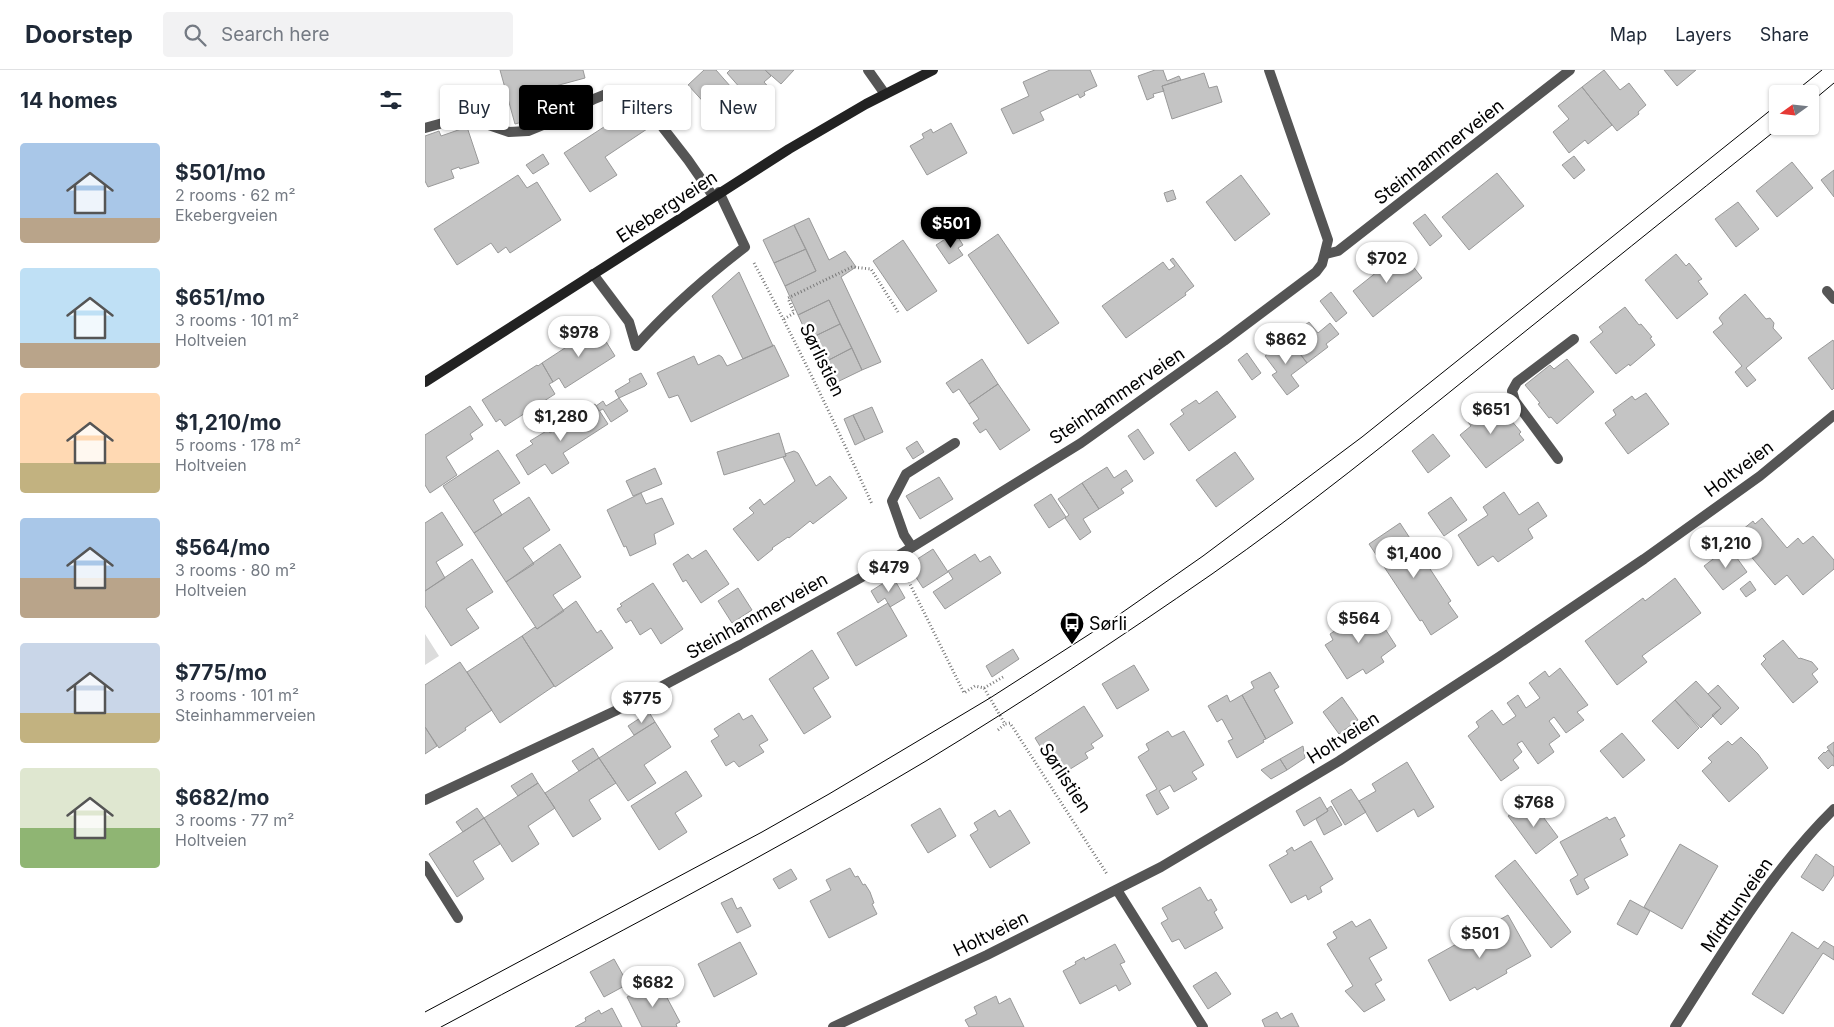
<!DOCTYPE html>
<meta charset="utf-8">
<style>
:root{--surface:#fff;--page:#f2f2f3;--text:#1f2937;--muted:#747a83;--line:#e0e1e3;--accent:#000}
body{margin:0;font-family:Inter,sans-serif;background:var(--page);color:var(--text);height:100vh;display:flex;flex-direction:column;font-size:19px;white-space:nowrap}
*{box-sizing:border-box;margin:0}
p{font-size:16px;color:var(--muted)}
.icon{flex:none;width:28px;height:28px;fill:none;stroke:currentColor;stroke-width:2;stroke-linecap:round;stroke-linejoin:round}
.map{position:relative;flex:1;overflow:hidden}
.drawer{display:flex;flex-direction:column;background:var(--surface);width:425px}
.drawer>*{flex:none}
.banner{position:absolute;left:15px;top:15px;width:475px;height:45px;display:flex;gap:10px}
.needle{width:32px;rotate:255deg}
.buttons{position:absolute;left:1344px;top:15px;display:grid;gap:10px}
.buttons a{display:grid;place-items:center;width:50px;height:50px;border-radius:5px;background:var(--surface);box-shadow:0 1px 4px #0004;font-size:25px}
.price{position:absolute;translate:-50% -42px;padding:0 11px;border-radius:18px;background:#fff;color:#222;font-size:16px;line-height:32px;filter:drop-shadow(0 1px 2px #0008)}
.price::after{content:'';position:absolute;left:50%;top:30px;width:15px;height:11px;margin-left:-8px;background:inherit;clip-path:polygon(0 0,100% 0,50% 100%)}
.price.active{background:var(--accent);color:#fff}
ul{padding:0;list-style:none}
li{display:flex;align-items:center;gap:15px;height:125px;padding:0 20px}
li span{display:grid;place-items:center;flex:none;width:140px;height:100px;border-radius:5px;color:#555}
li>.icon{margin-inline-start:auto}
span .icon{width:60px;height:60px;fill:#fffc;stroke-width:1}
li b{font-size:21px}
h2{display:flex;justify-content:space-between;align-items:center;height:60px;padding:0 20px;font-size:21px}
.pill{padding:0 18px;border-radius:5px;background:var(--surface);box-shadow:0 1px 4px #0004;font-size:18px;line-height:45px}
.pill.active{background:var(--accent);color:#fff}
header{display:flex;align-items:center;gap:30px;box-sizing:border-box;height:70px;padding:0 25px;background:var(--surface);border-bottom:1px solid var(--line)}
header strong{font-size:24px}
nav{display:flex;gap:28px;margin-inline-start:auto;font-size:18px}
.search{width:350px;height:45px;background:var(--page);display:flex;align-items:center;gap:12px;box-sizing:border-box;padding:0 18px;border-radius:5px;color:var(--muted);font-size:19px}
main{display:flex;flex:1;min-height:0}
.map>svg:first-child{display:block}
</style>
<header>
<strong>Doorstep</strong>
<div class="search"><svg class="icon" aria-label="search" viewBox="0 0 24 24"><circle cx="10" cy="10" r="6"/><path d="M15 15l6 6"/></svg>Search here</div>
<nav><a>Map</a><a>Layers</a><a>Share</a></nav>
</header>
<main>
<section class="drawer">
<h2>14 homes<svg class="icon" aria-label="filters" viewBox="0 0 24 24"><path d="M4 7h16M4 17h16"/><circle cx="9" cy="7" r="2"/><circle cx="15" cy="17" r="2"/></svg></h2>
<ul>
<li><span style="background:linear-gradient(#a9c7e8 75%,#b9a48a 0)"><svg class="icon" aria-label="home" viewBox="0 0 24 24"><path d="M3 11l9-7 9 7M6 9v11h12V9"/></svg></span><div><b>$501/mo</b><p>2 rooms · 62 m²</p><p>Ekebergveien</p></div></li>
<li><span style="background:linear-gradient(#bfe0f5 75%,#b9a48a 0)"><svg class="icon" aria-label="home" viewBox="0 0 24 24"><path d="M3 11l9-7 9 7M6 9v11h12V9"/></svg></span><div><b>$651/mo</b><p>3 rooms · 101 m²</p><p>Holtveien</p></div></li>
<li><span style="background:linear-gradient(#ffd9b3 70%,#c2b280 0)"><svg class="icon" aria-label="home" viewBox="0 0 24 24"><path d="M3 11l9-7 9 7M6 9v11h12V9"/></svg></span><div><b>$1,210/mo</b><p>5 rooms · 178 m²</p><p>Holtveien</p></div></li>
<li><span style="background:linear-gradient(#a9c7e8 60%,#b9a48a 0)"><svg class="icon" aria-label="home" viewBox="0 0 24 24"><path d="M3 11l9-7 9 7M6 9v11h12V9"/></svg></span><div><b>$564/mo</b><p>3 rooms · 80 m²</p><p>Holtveien</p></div></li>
<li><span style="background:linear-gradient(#c9d6e8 70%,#c2b280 0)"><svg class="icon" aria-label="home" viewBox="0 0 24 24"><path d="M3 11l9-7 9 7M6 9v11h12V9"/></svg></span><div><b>$775/mo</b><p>3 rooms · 101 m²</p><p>Steinhammerveien</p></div></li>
<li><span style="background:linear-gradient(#dfe7d0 60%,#8fb573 0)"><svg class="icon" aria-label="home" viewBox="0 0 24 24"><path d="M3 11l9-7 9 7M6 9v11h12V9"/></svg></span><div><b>$682/mo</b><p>3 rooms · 77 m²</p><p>Holtveien</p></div></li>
</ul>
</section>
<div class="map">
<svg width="1409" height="957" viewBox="0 0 1409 957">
<rect width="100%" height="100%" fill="#fff"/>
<path fill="#dcdcdc" d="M0 564 14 586 0 595Z"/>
<path fill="#c4c4c4" stroke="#999" d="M75 0H158L160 8 112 21 119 46 90 54Z
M279 0H291L306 17 284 38 263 15Z
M305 0H340L346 6 339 12 348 22 331 36 302 3Z
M340 0H369L356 14Z
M625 0H665L672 16 659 22 660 25 655 28 653 24 615 42 619 50 588 64 576 39 604 26 598 12Z
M730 0H738L742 11 754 6 756 10 737 16 739 21 728 24 729 27 722 30 713 6Z
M1179 0 1195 20 1204 13 1221 35 1213 42 1214 44 1192 61 1157 17Z
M1239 0H1271L1252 16Z
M779 3 784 18 792 16 797 32 747 49 737 16Z
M1157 17 1187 55 1163 74 1160 70 1144 83 1128 62 1144 49 1133 36Z
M208 38 222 59 180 87 192 105 165 122 139 83Z
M526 53 542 83 502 105 485 76 499 68 497 64 506 59 508 63Z
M42 57 54 93 35 99 34 97 26 100 29 108 3 117 0 111V66L14 61 16 66Z
M118 84 124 94 108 104 101 95Z
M1149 86 1160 100 1149 109 1137 95Z
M1367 92 1388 118 1352 147 1331 121Z
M1409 100V127L1396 110Z
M1072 103 1099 136 1044 180 1017 147Z
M93 105 102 118 112 112 136 150 85 183 81 177 73 183 66 173 32 195 9 159Z
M816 105 845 144 810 171 781 132Z
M748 120 751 129 742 132 739 123Z
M1313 132 1334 159 1311 177 1290 149Z
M1000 144 1017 166 1005 176 988 153Z
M384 148 404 190 420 181 431 197 416 207 456 292 437 300 404 230 373 245 360 216 391 201 369 155Z
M369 155 381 179 349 193 338 170Z
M531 164 538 175 533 178 538 185 524 194 511 175 525 166 526 168Z
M573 164 634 253 603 274 543 185Z
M478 170 512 221 482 241 448 191Z
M381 179 391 201 360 216 349 193Z
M977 182 997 208 948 247 928 221Z
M1251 184 1261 196 1264 193 1277 209 1273 211 1283 224 1252 249 1220 210Z
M748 188 769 216 760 223 761 225 701 268 677 236 738 192 744 200 750 196 745 190Z
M314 202 348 276 318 289 287 226Z
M906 222 922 243 911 252 895 231Z
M1320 224 1341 249 1345 248 1349 253 1348 258 1357 268 1321 298 1331 310 1322 317 1310 302 1317 296 1288 262 1298 254 1294 248 1297 244Z
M404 230 415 254 384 269 373 245Z
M1200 237 1214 255 1216 254 1227 267 1225 268 1230 275 1205 296 1204 294 1191 304 1165 272 1178 262 1174 257Z
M884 252 893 263 905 253 914 264 901 274 903 277 882 293 863 268Z
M415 254 427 278 396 294 384 269Z
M172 257 190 286 140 318 134 308 128 312 117 293Z
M863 268 882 293 866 305 874 316 862 325 847 305 852 302 840 286Z
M1408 270 1409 272V318L1407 320 1383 288Z
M349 275 364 306 266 352 253 325 244 328 232 303 269 286 273 295 294 285 297 287 302 296Z
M427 278 437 300 406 315 396 294Z
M822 283 836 303 827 310 813 290Z
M557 289 573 314 544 334 534 319 528 323 521 313Z
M1142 289 1169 322 1132 354 1126 347 1124 348 1113 334 1115 333 1100 315 1125 295 1129 299Z
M117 293 128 312 124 314 130 324 80 356 75 349 71 352 57 330 112 295 113 296Z
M216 303 222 314 220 316 194 328 190 321 205 312 204 309Z
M573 314 605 360 575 380 561 359 555 363 548 353 554 349 544 334Z
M792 321 811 347 764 381 745 354 759 344 756 340 771 330 774 334Z
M1221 323 1244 354 1203 384 1180 353 1191 345 1188 340 1207 326 1210 330Z
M194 328 203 341 186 352 178 339 174 341 171 336 178 331 181 336Z
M1068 332 1083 350 1085 349 1096 362 1094 364 1099 370 1061 398 1035 365 1046 356 1043 352Z
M170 334 183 354 138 383 144 393 127 404 120 394 103 405 91 385 108 374 105 371 123 360 125 363Z
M45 336 58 355 45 364 48 369 21 387 32 405 5 423 0 415V365Z
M447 337 458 362 440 370 428 345Z
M428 345 440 370 430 375 419 349Z
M713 359 729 383 719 390 703 366Z
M354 363 361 386 299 405 292 382Z
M1008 364 1025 386 1003 403 987 381Z
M492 371 499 382 488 389 481 378Z
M73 380 95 413 68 430 77 445 49 463 18 416Z
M369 381 373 383 391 416 405 406 422 428 388 454 385 451 364 468 363 467 347 478 348 479 333 491 308 459 329 443 324 438 335 429 339 435 370 411 358 387 361 386 360 384Z
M810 382 829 409 791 437 771 410Z
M682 397 689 408 701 400 708 411 696 419 699 423 674 439 657 413Z
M230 398 237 414 208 426 201 411Z
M514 407 528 429 495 449 481 426Z
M657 413 674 439 658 449 666 462 655 470 640 448 644 445 633 429Z
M1079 422 1094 445 1113 432 1122 446 1103 459 1108 468 1073 492 1068 486 1053 496 1033 465 1063 445 1058 437Z
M216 423 221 434 237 428 249 454 229 464 231 474 205 486 201 476 199 477 182 440Z
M626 424 641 447 624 458 609 435Z
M104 427 125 460 98 478 109 494 81 512 49 463Z
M1026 427 1042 450 1019 466 1003 443Z
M17 442 38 475 11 492 20 508 0 521V453Z
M1337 448 1362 478 1373 468 1378 474 1388 466 1409 490V499L1378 525 1362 505 1350 515 1312 470 1319 463 1317 460 1328 451 1330 454Z
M975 453 1026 531 1023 533 1033 547 1006 565 997 550 995 551 944 474Z
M135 474 156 507 128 525 139 541 112 559 81 512Z
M1304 477 1322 502 1298 520 1279 496Z
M508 479 523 502 498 518 483 495Z
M281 480 304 514 276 533 261 510 258 512 248 494 263 484 267 489Z
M550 484 555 492 565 486 576 503 520 539 508 522 528 509 523 501Z
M47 489 68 522 41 539 54 558 26 576 0 536V521Z
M468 507 480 528 465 537 460 528 453 533 446 521Z
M1250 508 1276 543 1217 586 1222 592 1192 615 1160 571 1218 528 1220 531Z
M1325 511 1331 520 1321 527 1315 519Z
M228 513 258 559 236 574 226 558 215 565 206 550 201 553 192 539 197 536 195 534Z
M313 518 327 540 307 553 293 531Z
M151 531 172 563 176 560 188 578 130 617 97 566 110 557 112 559Z
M463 533 482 566 431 596 412 563Z
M936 542 940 549 950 543 971 576 956 587 959 592 941 604 938 599 922 609 900 575 908 570 905 564 914 558 910 552 920 545 924 550Z
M97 566 129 616 75 653 42 602Z
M1358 570 1374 589 1375 588 1387 592 1393 599 1387 604 1393 612 1368 633 1336 594 1341 589 1338 586Z
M588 579 594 589 567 607 561 596Z
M387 580 404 608 388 618 406 647 379 664 344 609Z
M35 592 67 640 40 658 41 660 14 678 0 657V615Z
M709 595 724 620 692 639 677 614Z
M1135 598 1163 635 1152 642 1159 650 1141 663 1129 647 1124 651 1135 666 1124 674 1129 682 1113 694 1097 671 1092 674 1097 682 1088 690 1094 698 1076 711 1043 666 1054 657 1051 652 1067 640 1078 655 1091 646 1082 633 1093 625 1101 638 1115 628 1104 613 1120 601 1124 607Z
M845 602 854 617 849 620 868 653 841 669 817 625 829 618 826 612Z
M1271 611 1296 638 1276 658 1250 630Z
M1293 615 1314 638 1296 655 1287 645 1296 638 1283 624Z
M802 625 805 632 817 625 841 669 838 670 839 672 812 688 803 671 808 669 797 649 792 652 783 636Z
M917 627 933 650 914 664 898 642Z
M1250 630 1274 658 1253 679 1227 651Z
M659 636 678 666 666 674 669 678 660 683 663 688 642 701 639 696 631 702 610 668Z
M224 642 230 652 209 665 203 656Z
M314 643 318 650 327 645 343 670 334 675 339 682 314 697 309 691 301 696 286 671 294 666 289 659Z
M230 652 246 677 219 695 231 713 203 731 174 688Z
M0 657 12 676 0 684Z
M743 661 747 667 759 661 779 695 767 702 772 709 749 722 745 715 734 721 744 738 732 745 721 725 732 719 713 687 724 680 721 674Z
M1197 663 1220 690 1198 708 1175 681Z
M1316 667 1333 684 1343 698 1304 732 1277 701 1287 692 1283 688 1303 671 1307 675Z
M1409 672V687L1402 677Z
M878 676 880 688 862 700 855 689Z
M168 678 174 688 154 701 147 691Z
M1403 680 1409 687V696L1407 695 1403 699 1393 688 1399 682 1400 683Z
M174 688 191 713 164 730 176 749 148 767 120 723Z
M855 689 862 700 846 709 836 700Z
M982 692 1009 737 993 747 989 739 952 762 934 731 951 721 947 714Z
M261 701 277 726 250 743 262 762 234 780 206 736Z
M107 703 113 713 93 726 86 716Z
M113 713 130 738 103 756 114 774 87 792 59 748Z
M926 719 941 742 920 755 906 731Z
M895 727 903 741 879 756 871 741Z
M906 736 917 755 899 765 891 749 903 741 902 739Z
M1110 736 1133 767 1111 784 1083 746 1096 737 1100 743Z
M52 738 59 748 38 762 31 752Z
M515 738 531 766 503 783 486 755Z
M570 740 574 747 585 740 605 773 565 798 545 765 553 760 549 753Z
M1182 747 1184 750 1190 747 1200 766 1195 769 1203 785 1159 809 1164 818 1152 825 1145 810 1153 805 1135 772Z
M59 748 75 774 48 791 59 809 32 827 4 784Z
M886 771 908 809 895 817 897 822 883 830 881 825 866 833 844 795 863 784 861 781 867 777 869 781Z
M1255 774 1293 796 1257 859 1219 837Z
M1391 784 1409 797V805L1398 821 1376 807Z
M1090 790 1146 862 1126 878 1070 806Z
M425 798 430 807 433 806 438 815 440 814 445 822 449 833 447 834 452 844 404 868 385 831 406 820 401 810Z
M366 799 372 809 354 819 348 809Z
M775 817 783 831 786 829 792 840 789 842 798 858 760 879 754 869 747 872 736 853 743 849 737 838Z
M307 828 312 839 316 837 326 856 312 863 296 833Z
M1205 830 1225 841 1212 865 1192 854Z
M1083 845 1106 886 1081 900 1082 903 1052 920 1050 917 1025 931 1003 890Z
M945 849 962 878 944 888 957 910 950 914 960 930 939 942 920 921 928 916 902 874 912 868 908 862 927 851 931 857Z
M1367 862 1393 879 1399 871 1409 877V890L1398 883 1358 944 1327 924Z
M315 872 332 904 289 927 273 894Z
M690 874 700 892 695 894 706 914 694 921 691 915 655 934 638 901 651 894 650 892 659 887 660 890Z
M189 889 203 914 179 927 165 902Z
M791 902 806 924 783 939 768 916Z
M233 911 255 952 251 954 252 957H217L202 927Z
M571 926 574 934 585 928 599 957H544L540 950 552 944 549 937Z
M187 938 197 957H150L161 951 160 948 174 940 176 944Z
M852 942 856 949 867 943 874 957H840L837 950Z"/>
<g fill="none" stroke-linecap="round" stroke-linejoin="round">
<path stroke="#777" stroke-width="3" stroke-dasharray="1 2.5" stroke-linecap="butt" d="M329 193C371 272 410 353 447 434
M359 249 369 243 363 228 427 197 446 199 473 242
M479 502 539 623 550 616 559 618 580 654 585 653 682 804
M559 618 578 607
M573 660 580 654"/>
<path stroke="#555" stroke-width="10" d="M443 0 460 24
M0 58 36 48 49 50 84 62 103 61 125 52 169 29 184 23 200 22 214 27 263 90 288 126
M901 184 913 181 1145 0
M168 204 204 252 211 276
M1402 221 1409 229
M211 276C244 239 281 207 320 177L294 122
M1133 389 1090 331 1087 321 1092 312 1149 269
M487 477 479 465 467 431 481 404 530 373
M0 796 33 848"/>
<path stroke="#555" stroke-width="10" d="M0 730 190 641 315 575 455 497 656 373 799 271 891 202 897 194 903 170 844 0
M692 820 778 957
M408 957 562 885 736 797 914 691 1074 587 1219 489 1335 406 1409 345
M1250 957C1299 881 1344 803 1409 739"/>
<path stroke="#222" stroke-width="10" d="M0 312 364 79 441 34 508 0"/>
<path stroke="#000" stroke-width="1" d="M1367 24 1397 0
M1385 33 1409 13
M0 942 337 762 404 724 565 628 685 551 778 486 937 367 1352 35
M16 957C178 870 343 786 501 691 598 632 693 569 787 504 880 439 969 367 1057 296 1157 216 1256 136 1356 56"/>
</g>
<defs>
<symbol id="bus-pin" viewBox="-11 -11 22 30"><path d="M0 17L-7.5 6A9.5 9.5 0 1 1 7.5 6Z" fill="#000" stroke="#fff"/><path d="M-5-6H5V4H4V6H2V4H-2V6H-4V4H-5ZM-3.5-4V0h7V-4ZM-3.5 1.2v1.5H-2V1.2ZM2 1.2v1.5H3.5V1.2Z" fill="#fff"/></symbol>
</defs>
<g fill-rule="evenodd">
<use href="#bus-pin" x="633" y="540" width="28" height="38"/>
</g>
<g text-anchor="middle" stroke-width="5" stroke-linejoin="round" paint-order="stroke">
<g font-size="18" fill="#000" stroke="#fff">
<text transform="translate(1014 82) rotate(-38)" y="6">Steinhammerveien</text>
<text transform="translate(242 137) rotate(-33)" y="6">Ekebergveien</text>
<text transform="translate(397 290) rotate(64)" y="6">Sørlistien</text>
<text transform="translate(692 326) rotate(-34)" y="6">Steinhammerveien</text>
<text transform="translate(1314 399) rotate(-37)" y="6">Holtveien</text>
<text transform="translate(332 546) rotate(-29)" y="6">Steinhammerveien</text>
<text transform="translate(918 668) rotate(-32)" y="6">Holtveien</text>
<text transform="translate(640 708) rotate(57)" y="6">Sørlistien</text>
<text transform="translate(1312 835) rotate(-55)" y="6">Midttunveien</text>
<text transform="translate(566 864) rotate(-26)" y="6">Holtveien</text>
</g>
<g font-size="18" fill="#000" stroke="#fff" text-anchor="start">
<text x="664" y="560">Sørli</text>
</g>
</g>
</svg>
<div class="buttons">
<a><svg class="needle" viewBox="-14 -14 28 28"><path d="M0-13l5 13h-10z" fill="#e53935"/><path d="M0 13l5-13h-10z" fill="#747a83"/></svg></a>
</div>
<b class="price active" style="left:526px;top:179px">$501</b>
<b class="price" style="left:962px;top:214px">$702</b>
<b class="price" style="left:154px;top:288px">$978</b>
<b class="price" style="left:861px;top:295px">$862</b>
<b class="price" style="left:1066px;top:365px">$651</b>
<b class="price" style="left:136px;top:372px">$1,280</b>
<b class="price" style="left:1301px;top:499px">$1,210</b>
<b class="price" style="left:989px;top:509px">$1,400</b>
<b class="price" style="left:464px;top:523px">$479</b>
<b class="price" style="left:934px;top:574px">$564</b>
<b class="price" style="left:217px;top:654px">$775</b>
<b class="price" style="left:1109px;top:758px">$768</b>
<b class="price" style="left:1055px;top:889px">$501</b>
<b class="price" style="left:228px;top:938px">$682</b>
<div class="banner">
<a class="pill">Buy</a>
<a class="pill active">Rent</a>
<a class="pill">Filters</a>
<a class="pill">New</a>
</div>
</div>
</main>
